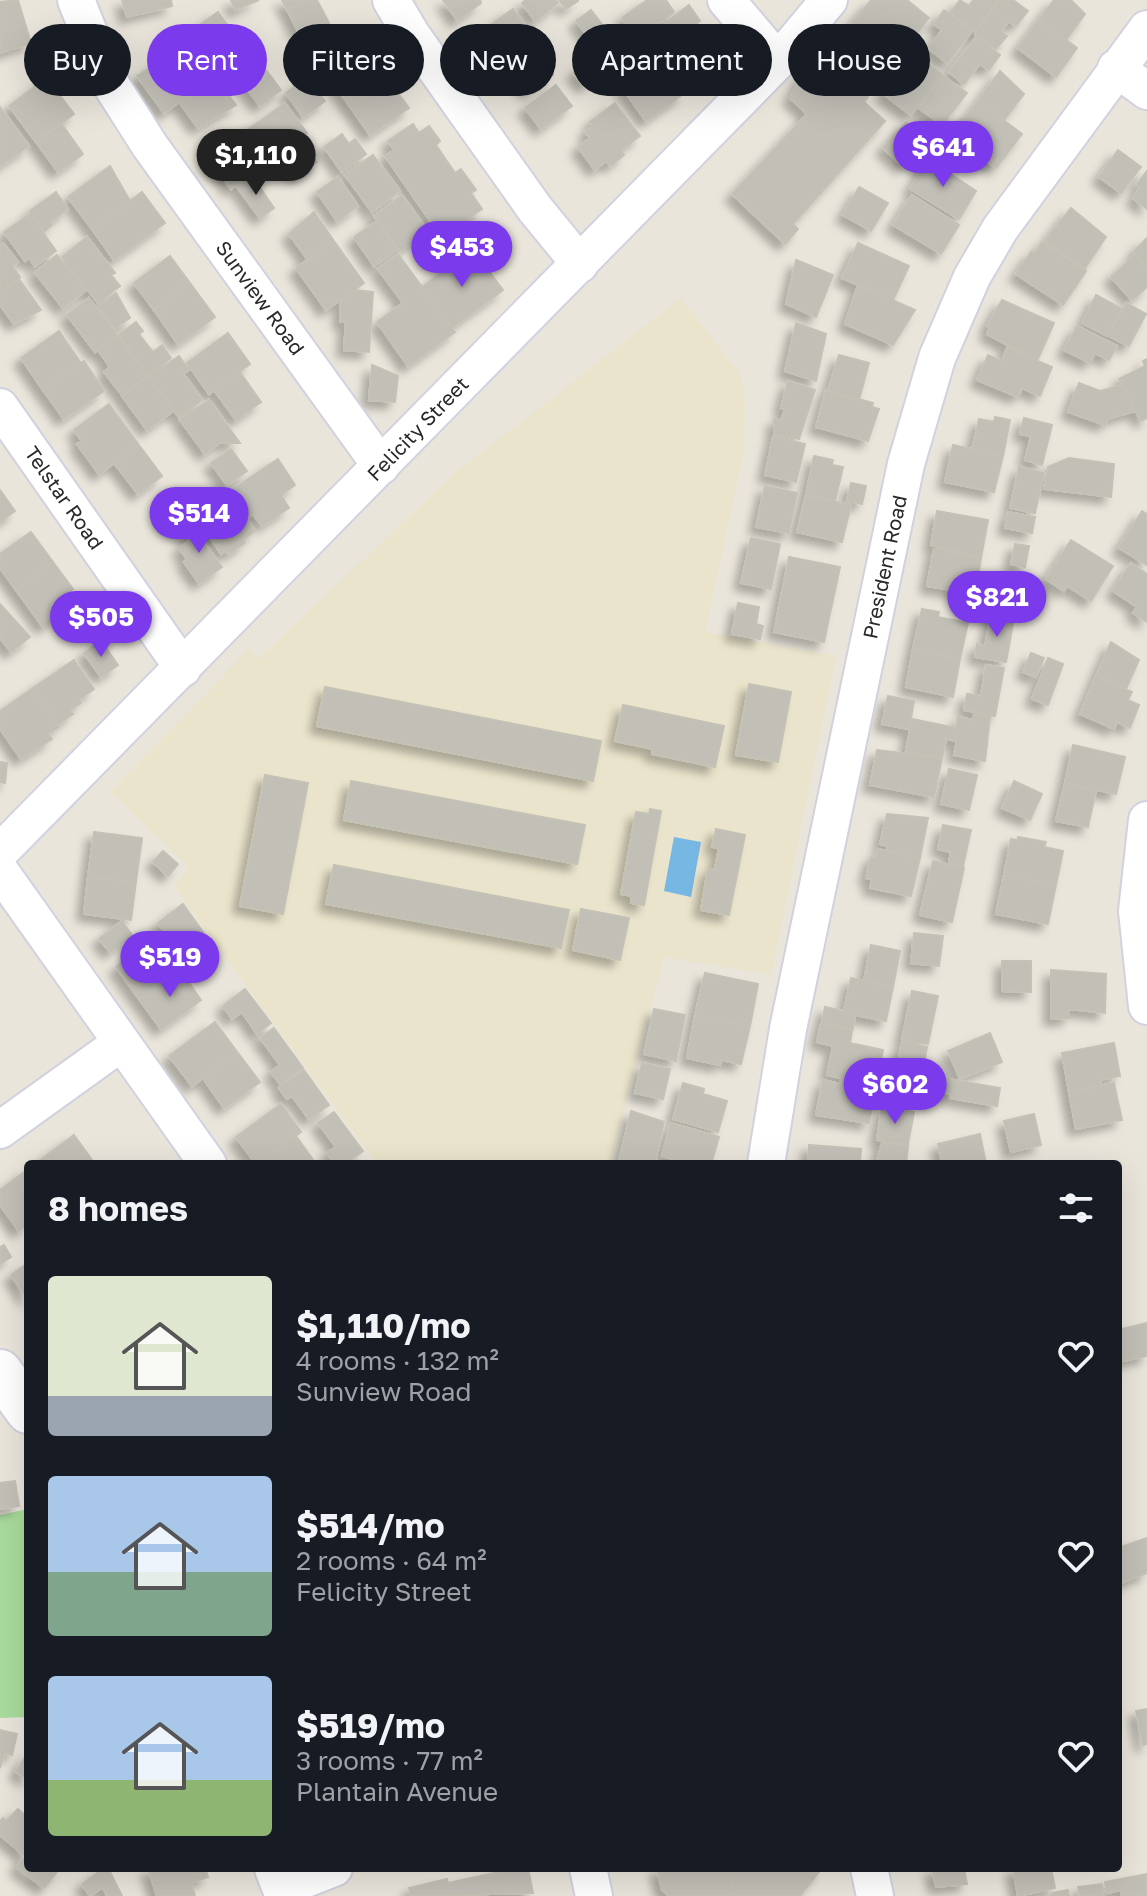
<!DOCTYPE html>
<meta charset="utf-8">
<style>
:root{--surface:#171b24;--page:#20242c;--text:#f1f3f6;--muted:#9ea1a6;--accent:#7c3aed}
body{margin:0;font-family:"Golos Text",sans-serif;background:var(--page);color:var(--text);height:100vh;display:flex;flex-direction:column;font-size:30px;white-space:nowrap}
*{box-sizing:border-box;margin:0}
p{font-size:26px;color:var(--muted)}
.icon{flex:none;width:44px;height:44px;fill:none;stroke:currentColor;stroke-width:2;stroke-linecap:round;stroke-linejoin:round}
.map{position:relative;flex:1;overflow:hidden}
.sheet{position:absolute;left:24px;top:1160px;width:1098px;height:712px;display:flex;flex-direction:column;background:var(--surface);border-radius:8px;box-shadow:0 8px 32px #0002}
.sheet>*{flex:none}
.top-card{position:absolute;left:24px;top:24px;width:1100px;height:72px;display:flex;gap:16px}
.price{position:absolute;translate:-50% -68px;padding:0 18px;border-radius:28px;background:var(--accent);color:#fff;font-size:26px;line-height:52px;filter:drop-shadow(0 2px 4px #0008)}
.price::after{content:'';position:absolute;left:50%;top:48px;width:24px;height:18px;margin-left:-12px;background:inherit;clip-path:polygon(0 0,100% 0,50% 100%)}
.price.active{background:#222;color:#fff}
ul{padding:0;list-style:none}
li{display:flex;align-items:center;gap:24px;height:200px;padding:0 24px}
li span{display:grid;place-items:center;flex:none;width:224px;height:160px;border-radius:8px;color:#555}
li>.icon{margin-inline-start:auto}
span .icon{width:96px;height:96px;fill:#fffc;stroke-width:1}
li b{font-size:34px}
h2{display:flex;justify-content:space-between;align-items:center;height:96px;padding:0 24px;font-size:34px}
.chip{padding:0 28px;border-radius:36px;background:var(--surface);box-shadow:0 8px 32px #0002;font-size:28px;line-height:72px}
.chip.active{background:var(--accent);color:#fff}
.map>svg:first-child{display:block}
</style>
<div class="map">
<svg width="1147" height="1896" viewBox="0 0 1147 1896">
<defs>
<filter id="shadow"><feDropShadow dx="-7" dy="7" stdDeviation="4" flood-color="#0004"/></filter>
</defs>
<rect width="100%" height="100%" fill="#e9e5db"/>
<path fill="#eae4cc" d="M681 298 740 374 745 398 744 451 705 632 836 656 771 975 664 957 610 1164H377L174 887 188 866 110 792 250 648 258 659 455 473Z"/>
<path fill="#a9db9c" d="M28 1509V1717L0 1718V1515Z"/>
<path fill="#77b7e3" d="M674 837 701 842 691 897 664 891Z"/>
<path fill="#c2bfb7" stroke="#c4c1b5" stroke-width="2" filter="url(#shadow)" d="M18 0 31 43 0 53V2Z
M122 0H171L172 6 127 17Z
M231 0H259L235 10Z
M282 0H308L287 10Z
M308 0H317L330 25 304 43 287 10Z
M443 0H480L481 3 457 20Z
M525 0H556L558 3 535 21 522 3Z
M559 0H578V1L566 9Z
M647 0H666L674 12 649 31 645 24 633 33 622 18Z
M871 0H907L929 18 884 74 840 39Z
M960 0 969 6 973 0H998L975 31 950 13Z
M1000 0H1013L1028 11 1016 26 1009 21 1001 32 1007 36 996 49 975 34Z
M1054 0H1071L1085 14 1066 40 1039 20Z
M689 5 700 21 677 38 665 23Z
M513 9 536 41 487 76 464 44Z
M591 10 611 36 596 47 576 21Z
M944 10 972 31 947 63 928 48 942 30 934 24Z
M218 12 247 51 231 63 213 38 208 42 197 27Z
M1039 20 1077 48 1056 77 1018 48Z
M199 35 215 58 207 64 215 76 164 113 137 76Z
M976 37 1000 55 989 70 980 64 964 84 949 72Z
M667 44H702L701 76 667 80Z
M531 45 553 75 528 93 506 63Z
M916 54 942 74 911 115 882 93Z
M595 55 606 69 584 86 573 73Z
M826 59 868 97 864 102 885 121 793 224 798 229 785 244 732 194 807 114 790 98 802 75Z
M356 61 374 87 349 105 327 74Z
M261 63 281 90 260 106 240 79Z
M652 64 670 88 676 84 683 94 646 121 621 86Z
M1000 71 1024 94 1004 120 978 101Z
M215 76 236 105 198 128 179 102Z
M943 76 967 93 942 125 919 108Z
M308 77 325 101 303 117 286 93Z
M47 78 74 114 36 142 9 106Z
M387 78 409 108 370 135 349 105Z
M556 85 572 106 541 129 525 108Z
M978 101 1022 134 996 168 952 135Z
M285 103 307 133 231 189 209 158Z
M615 103 640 136 621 150 624 155 610 166 606 161 595 170 578 147 590 138 585 132 593 126 590 122Z
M0 107 29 146 0 166Z
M906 122 926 141 903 167 883 148Z
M61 123 83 154 58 172 36 142Z
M413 124 419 133 429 126 440 141 436 145 455 173 461 169 476 190 471 193 482 209 454 228 451 223 438 232 385 156 394 150 388 141Z
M342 134 349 144 355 139 366 154 342 172 324 147Z
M301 139 317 162 298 176 282 153Z
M1118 150 1141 167 1121 193 1099 177Z
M373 155 400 191 372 212 345 175Z
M928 159 976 191 959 219 910 189Z
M110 166 130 201 92 229 68 197Z
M1147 171V209L1133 198 1140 188 1137 184Z
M252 176 274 208 260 218 237 187Z
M338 177 358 206 337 221 317 192Z
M859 187 888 203 871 231 843 215Z
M56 192 68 209 50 222 52 225 45 231 30 211Z
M142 192 165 223 114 260 92 229Z
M402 195 428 231 400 251 374 216Z
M912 195 959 225 941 254 893 225Z
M1071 208 1106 237 1085 268 1045 241Z
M314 212 334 241 308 260 289 234Z
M30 214 56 251 35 266 29 258 25 261 4 232Z
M376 222 396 250 374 266 354 237Z
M87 237 115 273 111 275 120 286 98 303 62 257Z
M1147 238V265L1134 251Z
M334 241 364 283 326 310 296 268Z
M1042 242 1086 271 1063 305 1016 274 1031 252 1035 254Z
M858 243 909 266 893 300 842 278Z
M4 244 18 262 12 266 20 277 0 292V247Z
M473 250 503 290 451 328 422 287Z
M398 254 455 332 408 366 377 322 403 303 378 269Z
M57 255 85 291 63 308 35 273Z
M1135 255 1147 268V287L1132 300 1111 277Z
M170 256 190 283 154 310 134 283Z
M796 260 833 275 816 317 786 304Z
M19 279 41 310 14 324 0 305V292Z
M190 283 215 317 178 344 154 310Z
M858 285 915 310 893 345 845 324Z
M355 290 373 292 369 352 344 350 346 322H340L341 299Z
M116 293 130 318 115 328 98 306Z
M1096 295 1122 309 1107 336 1082 323Z
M89 298 117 335 95 352 67 315Z
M1002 300 1054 323 1037 361 987 334 990 328 987 326Z
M1126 303 1146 314 1129 346 1109 336Z
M136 322 143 331 139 334 153 352 162 345 171 358 148 375 119 335Z
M796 323 826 334 816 381 785 371Z
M1077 326 1117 346 1109 360 1095 353 1090 363 1064 350Z
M59 331 81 363 43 390 21 358Z
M228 333 250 364 209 394 187 363Z
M117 336 147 375 122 395 104 372 110 367 98 350Z
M1007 348 1052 367 1040 396 1022 388 1018 397 977 380 988 355 1002 361Z
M839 355 869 363 859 400 828 391Z
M179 356 189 370 183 374 202 400 179 417 149 376Z
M1147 359V418L1141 421 1119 379 1145 366 1143 361Z
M84 361 104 391 64 419 43 390Z
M372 365 398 376 395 402 369 400Z
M240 372 261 402 236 420 214 390Z
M148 377 173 411 147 430 122 396Z
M788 381 815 390 799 439 774 435V419L781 421 785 409 781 408Z
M1079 383 1100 391 1123 385 1135 411 1107 419 1105 425 1068 412Z
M826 390 873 403 872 407 879 409 868 441 816 427Z
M209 400 240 443H220L205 454 180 420Z
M109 404 139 445 99 474 77 444 82 441 74 430Z
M995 417 1010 420 1003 456 972 450 979 419 994 422Z
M1024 418 1052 425 1042 465 1025 460 1031 436 1020 434Z
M773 437 805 444 796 482 765 475Z
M139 445 162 476 138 494 114 463Z
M953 445 1003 456 994 492 945 482Z
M231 449 247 471 227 485 211 463Z
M814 456 833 460 832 465 843 467 835 501 806 495Z
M1069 458 1114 464 1111 497 1044 489 1048 467Z
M278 459 295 485 281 495 289 508 262 526 253 514 248 518 230 491Z
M1019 467 1044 473 1035 513 1010 508Z
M851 483 866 486 862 504 847 501Z
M765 486 797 493 789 533 756 527Z
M0 490 15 511 0 522Z
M230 491 255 531 243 540 245 543 229 554 226 551 221 554 199 521 205 517 201 511Z
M806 495 851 505 842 542 797 532Z
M937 511 988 520 981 558 931 545Z
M1142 511 1147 514V565L1119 548Z
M1008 512 1035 517 1032 533 1005 528Z
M197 523 204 535 200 537 222 567 199 583 184 562 187 559 179 548 189 541 183 534Z
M31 532 53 562 16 590 0 568V554Z
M751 538 780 544 771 589 741 583Z
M1071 540 1113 566 1091 601 1067 586 1064 591 1046 579Z
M1015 544 1029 546 1025 567 1011 564Z
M934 549 981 558 975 594 927 586Z
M789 557 840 567 824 642 774 632Z
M53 562 73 589 52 604 60 615 43 627 16 590Z
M1131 563 1147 574V622L1133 613 1137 607 1113 591Z
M997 578 1019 582 1012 615 984 610 987 593 993 595Z
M738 603 759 607 756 624 763 626 760 639 732 634Z
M0 604 30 637 11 652 0 638Z
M922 609 939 612 938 617 968 623 960 659 913 649Z
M991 614 1014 618 1006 662 975 657 977 644 985 646Z
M101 641 118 665 101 677 84 653Z
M1111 642 1139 660 1126 689 1096 676Z
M913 649 960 659 953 697 906 687Z
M1031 653 1044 658 1036 677 1023 672Z
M1048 658 1063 664 1048 705 1032 699Z
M74 660 94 689 79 700 81 703 70 710 73 714 57 725 33 688Z
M986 665 1004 668 995 716 964 710 967 694 981 696Z
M1096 676 1132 692 1128 700 1139 705 1130 728 1117 722 1114 729 1080 714Z
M749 684 791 692 778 762 736 755Z
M325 687 601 741 593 781 317 726Z
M33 688 59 727 48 734 52 739 21 759 0 729V711Z
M888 696 914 701 909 729 882 724Z
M623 705 724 726 715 767 652 754 653 749 615 741Z
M974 714 990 717 985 761 954 755 957 741 946 739 942 758 906 751 912 719 956 728 958 717 973 720Z
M1073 745 1125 757 1116 794 1065 783Z
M877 750 942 758 934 797 870 785Z
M0 762 7 763 5 783 0 782Z
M949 769 977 775 969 810 941 804Z
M265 775 308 783 283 914 240 906Z
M351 781 585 825 577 864 344 820Z
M1014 781 1042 794 1030 820 1002 808Z
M1065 783 1096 790 1088 827 1056 821Z
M650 809 661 811 644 905 631 903 632 896 621 894 636 812 649 814Z
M887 814 928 818 920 858 887 851 888 846 880 844Z
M943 825 971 830 963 866 949 863 951 852 938 849Z
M716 829 745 835 729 915 701 910 708 869H715L719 848 712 847Z
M94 832 142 838 136 882 88 877Z
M1018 837 1046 842 1044 847 1063 851 1056 885 1004 875 1011 839 1018 840Z
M878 849 920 858 911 896 870 888 872 879 866 878 871 857 876 858Z
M163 851 178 864 168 876 153 862Z
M933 861 964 868 952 922 920 915Z
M334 865 569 910 561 948 326 904Z
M1004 875 1056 885 1048 924 996 914Z
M88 877 136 882 131 920 84 914Z
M183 904 203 932 178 950 158 923Z
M581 909 629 918 620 960 573 950Z
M122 921 132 935 110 952 99 939Z
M914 933 943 936 939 966 911 963Z
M148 944 171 976 139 999 116 967Z
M871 945 900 951 893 987 864 981Z
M1002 961H1031V992L1002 991Z
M180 970 201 1000 161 1029 139 999Z
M1051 970 1106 974 1105 1013 1069 1009V1018L1051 1019Z
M705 973 758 984 750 1026 695 1015Z
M851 978 893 987 886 1021 855 1015 853 1029 822 1023 825 1007 844 1011Z
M245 989 271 1023 257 1034 242 1012 232 1019 223 1006Z
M912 991 938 996 928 1044 902 1039Z
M654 1009 685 1015 676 1061 644 1054Z
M695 1015 750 1026 741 1064 721 1060 720 1065 687 1058Z
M215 1022 238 1053 192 1086 169 1056Z
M821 1024 852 1031 850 1043 883 1050 876 1086 827 1075 833 1046 817 1042Z
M274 1028 303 1068 280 1084 271 1072 280 1065 260 1038Z
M990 1033 1002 1062 960 1079 948 1051Z
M902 1042 927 1047 918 1095 893 1090Z
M1114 1043 1120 1076 1100 1080 1101 1086 1069 1092 1062 1053Z
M238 1053 260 1082 224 1108 203 1078Z
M642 1063 670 1069 663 1099 635 1093Z
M304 1070 329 1105 309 1119 292 1096 287 1099 279 1088Z
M841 1078 876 1086 869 1123 816 1115 823 1080 840 1084Z
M948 1079 1000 1088 997 1106 950 1098 951 1094 946 1093Z
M683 1083 704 1089 703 1094 727 1101 718 1132 673 1119Z
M1114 1083 1122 1120 1076 1129 1069 1092Z
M281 1104 301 1132 256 1164 236 1137Z
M882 1107 914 1112 908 1144 877 1140Z
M631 1111 664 1122 654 1164 619 1161Z
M334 1112 363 1151 345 1164H335L327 1153 336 1147 318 1123Z
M1034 1114 1041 1145 1011 1152 1004 1121Z
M671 1123 719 1137 711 1164H692L662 1156Z
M980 1134 986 1164H942L938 1144Z
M74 1135 95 1164H35Z
M296 1136 316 1164H257Z
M882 1143 908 1146 906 1164H876Z
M809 1145 861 1149 860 1164H818V1161L808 1160Z
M28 1169V1224L19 1231 0 1205V1190Z
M4 1245 11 1257 0 1264V1247Z
M28 1263V1300L11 1275Z
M1147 1323V1356L1123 1361 1118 1330Z
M15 1481 19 1506 0 1509V1483Z
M1147 1538V1573L1118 1584V1548Z
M1147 1709V1744L1143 1745 1136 1711Z
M0 1730 17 1734 12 1755 4 1753 0 1768Z
M28 1752V1779L16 1772Z
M18 1809 28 1818V1852L25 1856 0 1835V1821L3 1818 6 1821Z
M28 1852V1868H60L44 1888 17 1867Z
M104 1868H108L122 1896H107L103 1887 90 1896 82 1884Z
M148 1868H205L208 1877 191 1883 195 1896H157Z
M498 1868H528L533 1893 411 1896 409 1888 447 1879 448 1883 499 1872Z
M657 1868H728L734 1896H669L662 1890Z
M728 1868H822L800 1896H734Z
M932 1868H964L967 1884 936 1887Z
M1013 1868H1051L1055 1888 1018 1896Z
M1147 1874V1896H1122L1121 1890 1107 1893 1105 1882Z
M1102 1884 1104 1896H1080L1078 1887Z
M1068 1890 1069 1896H1052V1893Z"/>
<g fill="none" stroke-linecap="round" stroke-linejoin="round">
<defs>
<path id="street" d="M76 0 108 80 150 146 381 466
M391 0 411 34 535 209 580 264
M726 0 778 61
M1116 68 1147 91
M0 407 183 668
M1147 820 1137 911 1147 1006
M0 852 778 61 829 0
M0 871 208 1164
M0 1130 121 1043
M766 1164 788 1029 906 464 937 358 972 277 1000 229 1147 29
M588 1868 594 1896
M869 1868 875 1896
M285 1887 334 1868"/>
<path id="secondary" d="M0 1372 28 1411
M277 1868 288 1896"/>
</defs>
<use href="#street" stroke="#d1d1e0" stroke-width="40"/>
<use href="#secondary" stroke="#d1d1e0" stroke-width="48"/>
<use href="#street" stroke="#fff" stroke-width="36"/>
<use href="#secondary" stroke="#fff" stroke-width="44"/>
</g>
<g text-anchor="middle" stroke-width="8" stroke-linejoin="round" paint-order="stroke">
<g font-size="20" fill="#282828" stroke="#fff">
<text transform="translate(260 298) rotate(54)" y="7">Sunview Road</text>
<text transform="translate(418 429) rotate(-46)" y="7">Felicity Street</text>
<text transform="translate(64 498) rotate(55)" y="7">Telstar Road</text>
<text transform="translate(885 567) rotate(-78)" y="7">President Road</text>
</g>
</g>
</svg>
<b class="price" style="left:943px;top:189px">$641</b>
<b class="price active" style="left:256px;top:197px">$1,110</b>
<b class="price" style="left:462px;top:289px">$453</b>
<b class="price" style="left:199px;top:555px">$514</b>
<b class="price" style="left:997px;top:639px">$821</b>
<b class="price" style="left:101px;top:659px">$505</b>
<b class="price" style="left:170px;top:999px">$519</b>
<b class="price" style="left:895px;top:1126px">$602</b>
<div class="top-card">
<a class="chip">Buy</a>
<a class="chip active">Rent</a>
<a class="chip">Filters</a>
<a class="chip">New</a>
<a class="chip">Apartment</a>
<a class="chip">House</a>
</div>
<section class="sheet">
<h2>8 homes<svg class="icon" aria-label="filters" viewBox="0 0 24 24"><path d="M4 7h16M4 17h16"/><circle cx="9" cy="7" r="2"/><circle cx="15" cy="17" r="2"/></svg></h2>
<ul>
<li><span style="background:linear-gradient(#dfe7d0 75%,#9aa5b1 0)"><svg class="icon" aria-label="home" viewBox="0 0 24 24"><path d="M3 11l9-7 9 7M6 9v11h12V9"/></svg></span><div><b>$1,110/mo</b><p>4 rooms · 132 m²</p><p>Sunview Road</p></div><svg class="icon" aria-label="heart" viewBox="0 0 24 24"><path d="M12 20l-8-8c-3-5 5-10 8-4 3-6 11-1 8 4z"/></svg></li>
<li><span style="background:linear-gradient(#a9c7e8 60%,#7fa58c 0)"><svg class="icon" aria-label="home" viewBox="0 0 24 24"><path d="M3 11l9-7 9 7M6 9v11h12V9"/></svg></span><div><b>$514/mo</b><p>2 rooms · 64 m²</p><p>Felicity Street</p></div><svg class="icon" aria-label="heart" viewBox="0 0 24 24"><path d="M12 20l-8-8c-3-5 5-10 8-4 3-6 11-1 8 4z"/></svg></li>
<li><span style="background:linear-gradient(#a9c7e8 65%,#8fb573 0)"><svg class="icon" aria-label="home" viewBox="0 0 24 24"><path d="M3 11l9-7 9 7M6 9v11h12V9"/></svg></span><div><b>$519/mo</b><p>3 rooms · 77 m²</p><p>Plantain Avenue</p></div><svg class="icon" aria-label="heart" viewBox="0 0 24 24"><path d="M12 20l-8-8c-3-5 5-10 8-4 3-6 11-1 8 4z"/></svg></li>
</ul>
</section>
</div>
